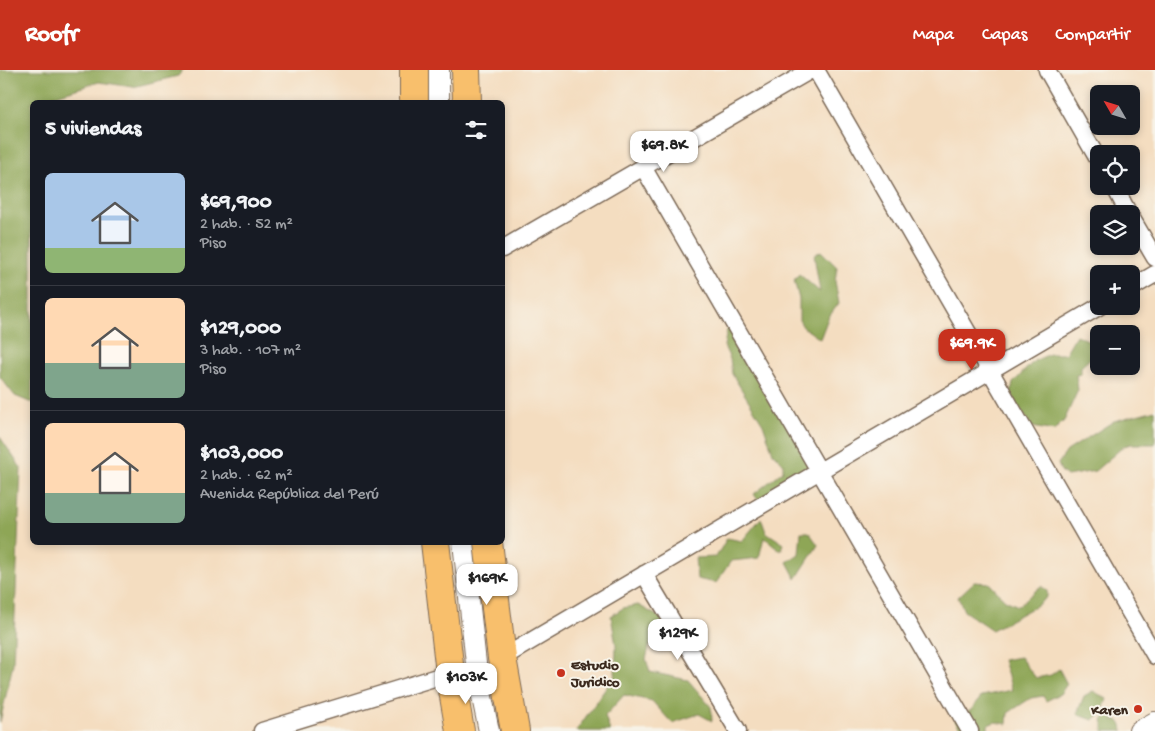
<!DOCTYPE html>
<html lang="es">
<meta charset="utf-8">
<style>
:root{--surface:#171b24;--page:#20242c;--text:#f1f3f6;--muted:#9ea1a6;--line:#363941;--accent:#c8321e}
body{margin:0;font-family:"Gochi Hand",sans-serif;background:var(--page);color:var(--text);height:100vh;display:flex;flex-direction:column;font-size:19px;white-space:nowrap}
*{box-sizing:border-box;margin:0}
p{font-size:16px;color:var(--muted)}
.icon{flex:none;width:28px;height:28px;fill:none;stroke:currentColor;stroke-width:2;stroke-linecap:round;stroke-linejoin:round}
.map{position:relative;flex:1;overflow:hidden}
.details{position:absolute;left:30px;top:30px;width:475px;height:445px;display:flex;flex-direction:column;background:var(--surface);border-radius:8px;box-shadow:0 2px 8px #0003}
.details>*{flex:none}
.needle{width:32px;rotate:309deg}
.controls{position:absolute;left:1090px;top:15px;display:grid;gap:10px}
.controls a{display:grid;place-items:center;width:50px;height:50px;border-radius:8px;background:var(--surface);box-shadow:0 2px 8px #0003;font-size:25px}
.price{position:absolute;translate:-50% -42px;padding:0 11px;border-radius:10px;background:#fff;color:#222;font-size:16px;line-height:32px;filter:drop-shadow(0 1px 2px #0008)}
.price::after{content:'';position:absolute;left:50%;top:30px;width:15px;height:11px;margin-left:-8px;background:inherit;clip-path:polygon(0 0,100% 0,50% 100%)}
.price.current{background:var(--accent);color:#fff}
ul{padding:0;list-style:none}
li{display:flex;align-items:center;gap:15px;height:125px;padding:0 15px}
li+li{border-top:1px solid var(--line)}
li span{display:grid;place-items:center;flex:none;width:140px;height:100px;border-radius:8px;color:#555}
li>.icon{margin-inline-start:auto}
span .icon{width:60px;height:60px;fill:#fffc;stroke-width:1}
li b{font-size:21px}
h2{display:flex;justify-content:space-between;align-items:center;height:60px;padding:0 15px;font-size:21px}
header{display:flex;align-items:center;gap:30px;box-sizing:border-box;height:70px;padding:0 25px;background:var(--accent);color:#fff}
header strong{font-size:24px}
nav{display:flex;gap:28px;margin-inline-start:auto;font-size:18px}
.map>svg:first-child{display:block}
</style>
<header>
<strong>Roofr</strong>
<nav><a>Mapa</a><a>Capas</a><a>Compartir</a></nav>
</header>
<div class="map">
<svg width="1155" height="661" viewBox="0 0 1155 661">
<rect width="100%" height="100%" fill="#f7f3e8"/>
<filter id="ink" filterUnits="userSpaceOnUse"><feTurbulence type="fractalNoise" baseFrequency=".02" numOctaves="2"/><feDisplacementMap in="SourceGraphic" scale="10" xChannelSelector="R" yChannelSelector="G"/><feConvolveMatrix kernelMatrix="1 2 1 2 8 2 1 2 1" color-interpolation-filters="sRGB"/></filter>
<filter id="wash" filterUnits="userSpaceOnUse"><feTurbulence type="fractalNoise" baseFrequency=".0096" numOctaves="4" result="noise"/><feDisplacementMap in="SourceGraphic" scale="20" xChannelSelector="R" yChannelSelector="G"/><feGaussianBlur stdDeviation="1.12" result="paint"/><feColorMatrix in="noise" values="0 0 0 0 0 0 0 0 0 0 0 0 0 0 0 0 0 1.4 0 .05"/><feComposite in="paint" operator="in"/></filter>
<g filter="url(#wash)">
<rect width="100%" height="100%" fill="#f4ddc0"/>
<path fill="#8ea657" stroke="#64683a" d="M0 0H183L178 6 133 17 99 12 37 31V32H32V333L15 326 0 307Z
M821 181 837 197 835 211 839 233 828 248 820 269 803 257 799 250V229L794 210 799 204 820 222 814 185Z
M729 258 810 379 809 405 758 430 754 424 783 401V393L773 383 763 354 732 304 730 289 724 276 727 260Z
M1076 265 1090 271 1096 283 1081 297V304L1076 305 1078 320 1064 351 1054 361 1032 357 1010 327 1013 313 1034 291 1050 284H1065Z
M1155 340V374H1131L1124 376 1095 401 1067 406 1061 401 1058 394 1067 381 1114 351Z
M0 367 21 398 13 594 0 652Z
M761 448 766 462 784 474 781 481 764 467 759 488 731 491 716 513 697 509 695 488 716 487 727 468 742 471Z
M801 462H809L818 475 796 509 787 492 799 484Z
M974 512 989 513 1005 530 1018 536 1041 516 1047 521V527L1036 536 992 560 964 541 958 527Z
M638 535 663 549 650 574 646 589 650 602 688 610 711 637 712 651 699 644 672 653 652 631 624 625 605 646 610 661H576L615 605 616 575 611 546 623 538Z
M1020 587 1036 608 1051 605 1059 599 1067 614 1060 624 1046 631 1043 626 1031 628 1008 643 1007 654 995 652 988 655V661H962L955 650 971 640 982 626 1012 620 1003 590Z
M1093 621 1107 629 1102 643 1093 650 1077 644 1084 626Z
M1112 643 1113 650H1118L1122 655 1123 661H1103L1104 656 1102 650 1106 646Z"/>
</g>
<g filter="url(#ink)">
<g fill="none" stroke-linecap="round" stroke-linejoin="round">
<defs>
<path id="minor" d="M816 0 1155 586
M1047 0 1099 91
M643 97 970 661
M1114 116 1129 144
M1131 147 1155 188
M502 179 811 0
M1131 218 1155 204
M644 504 738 661
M502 588 1100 236
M262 661 450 603"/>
<path id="tertiary" d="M439 0V32
M463 472 477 603 489 661
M1139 661 1155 652"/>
<path id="trunk" d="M414 0V32
M466 0 467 32
M435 472 450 603 460 661
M488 472 502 588 515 661"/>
</defs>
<use href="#minor" stroke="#7c6957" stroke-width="19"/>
<use href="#tertiary" stroke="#7c6957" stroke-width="22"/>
<use href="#trunk" stroke="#7c6957" stroke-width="30"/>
<use href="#minor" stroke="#fff" stroke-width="16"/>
<use href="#tertiary" stroke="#fff" stroke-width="20"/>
<use href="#trunk" stroke="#f8bf6c" stroke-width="28"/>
</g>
</g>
<g fill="#c8321e" stroke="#f7f3e8" stroke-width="2">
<circle cx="561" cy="603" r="5"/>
<circle cx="1138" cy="639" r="5"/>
</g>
<g text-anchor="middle" stroke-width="4" stroke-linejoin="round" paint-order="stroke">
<g font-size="15" font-weight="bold" fill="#3b2a1e" stroke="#f7f3e8" text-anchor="start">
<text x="571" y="599">Estudio<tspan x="571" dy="17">Juridico</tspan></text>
<text x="1128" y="644" text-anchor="end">Karen</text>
</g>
</g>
</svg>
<div class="controls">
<a><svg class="needle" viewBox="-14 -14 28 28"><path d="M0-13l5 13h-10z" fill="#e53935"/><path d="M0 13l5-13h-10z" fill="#9ea1a6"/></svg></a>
<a><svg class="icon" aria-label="locate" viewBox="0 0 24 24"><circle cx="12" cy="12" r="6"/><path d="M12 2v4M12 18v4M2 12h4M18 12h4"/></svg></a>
<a><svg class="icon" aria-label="layers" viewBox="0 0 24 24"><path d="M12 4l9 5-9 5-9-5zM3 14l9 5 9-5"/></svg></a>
<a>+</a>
<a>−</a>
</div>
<b class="price" style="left:664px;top:103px">$69.8K</b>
<b class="price current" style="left:972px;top:301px">$69.9K</b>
<b class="price" style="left:487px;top:536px">$169K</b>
<b class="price" style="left:678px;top:591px">$129K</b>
<b class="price" style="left:466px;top:635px">$103K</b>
<section class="details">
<h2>5 viviendas<svg class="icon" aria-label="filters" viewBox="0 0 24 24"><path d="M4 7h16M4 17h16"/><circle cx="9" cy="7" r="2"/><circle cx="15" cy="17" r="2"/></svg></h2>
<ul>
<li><span style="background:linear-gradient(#a9c7e8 75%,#8fb573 0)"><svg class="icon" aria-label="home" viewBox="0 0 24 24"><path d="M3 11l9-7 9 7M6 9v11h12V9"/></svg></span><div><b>$69,900</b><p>2 hab. · 52 m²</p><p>Piso</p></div></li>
<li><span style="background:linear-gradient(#ffd9b3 65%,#7fa58c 0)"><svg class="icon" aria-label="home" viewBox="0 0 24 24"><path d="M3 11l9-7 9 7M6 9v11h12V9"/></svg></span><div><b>$129,000</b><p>3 hab. · 107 m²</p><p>Piso</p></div></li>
<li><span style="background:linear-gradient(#ffd9b3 70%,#7fa58c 0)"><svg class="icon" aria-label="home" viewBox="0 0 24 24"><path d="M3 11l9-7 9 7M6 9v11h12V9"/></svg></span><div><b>$103,000</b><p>2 hab. · 62 m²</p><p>Avenida República del Perú</p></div></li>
</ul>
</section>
</div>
